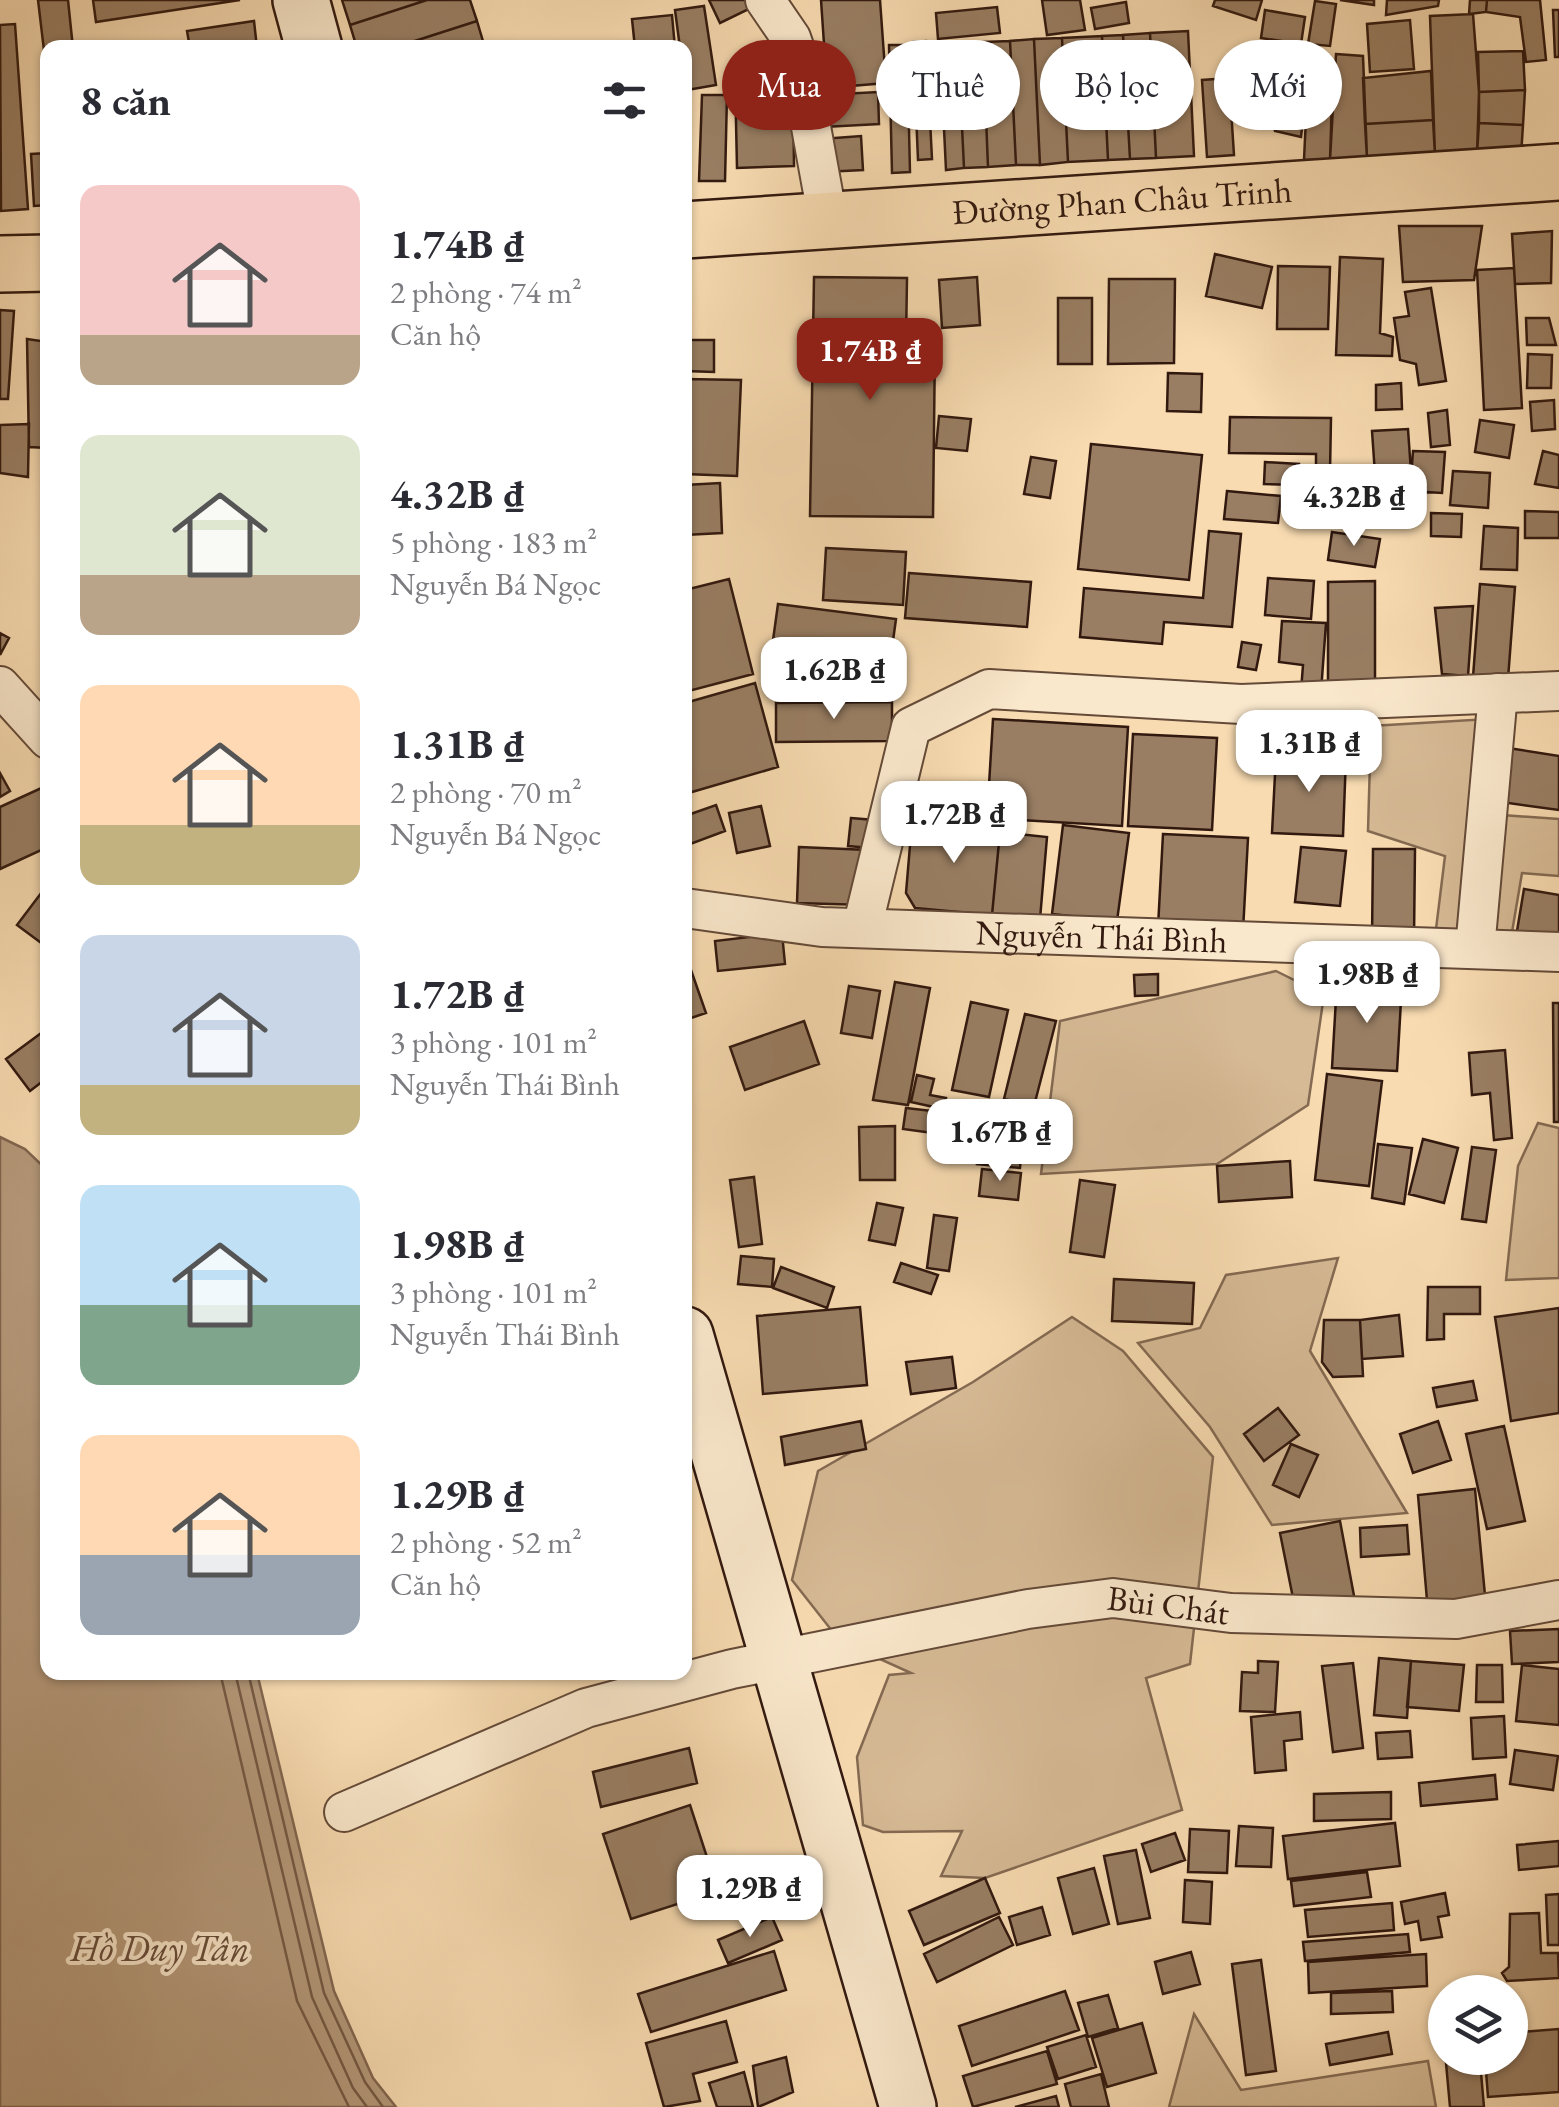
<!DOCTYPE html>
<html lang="vi">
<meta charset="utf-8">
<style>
:root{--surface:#fff;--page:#f7f7f7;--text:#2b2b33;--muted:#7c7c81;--accent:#8f2418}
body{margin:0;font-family:"EB Garamond",serif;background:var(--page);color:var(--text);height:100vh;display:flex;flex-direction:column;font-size:38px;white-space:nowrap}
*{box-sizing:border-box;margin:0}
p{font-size:32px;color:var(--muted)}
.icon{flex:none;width:55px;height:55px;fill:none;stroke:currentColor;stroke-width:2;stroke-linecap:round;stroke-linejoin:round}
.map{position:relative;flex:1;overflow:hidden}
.sheet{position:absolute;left:40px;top:40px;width:652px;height:1640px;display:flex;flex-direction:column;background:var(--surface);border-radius:20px;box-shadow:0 2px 8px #0004}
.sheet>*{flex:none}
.hud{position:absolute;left:722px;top:40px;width:685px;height:90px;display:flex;gap:20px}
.tools{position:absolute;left:1428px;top:1975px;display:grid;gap:20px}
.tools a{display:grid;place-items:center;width:100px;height:100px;border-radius:50%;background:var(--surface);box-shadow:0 2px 8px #0004;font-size:50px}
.price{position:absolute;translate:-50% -85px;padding:0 22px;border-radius:20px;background:#fff;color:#222;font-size:32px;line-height:65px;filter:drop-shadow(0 2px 5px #0008)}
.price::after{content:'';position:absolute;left:50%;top:60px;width:30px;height:22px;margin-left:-15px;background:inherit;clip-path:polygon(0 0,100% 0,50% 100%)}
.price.current{background:var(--accent);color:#fff}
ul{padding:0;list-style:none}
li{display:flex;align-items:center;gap:30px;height:250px;padding:0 40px}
li span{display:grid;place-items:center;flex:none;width:280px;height:200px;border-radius:20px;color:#555}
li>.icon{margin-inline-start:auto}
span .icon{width:120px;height:120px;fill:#fffc;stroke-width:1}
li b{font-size:42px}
h2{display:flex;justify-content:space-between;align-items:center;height:120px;padding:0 40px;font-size:42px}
.chip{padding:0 35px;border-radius:45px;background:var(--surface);box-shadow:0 2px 8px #0004;font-size:35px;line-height:90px}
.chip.current{background:var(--accent);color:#fff}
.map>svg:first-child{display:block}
</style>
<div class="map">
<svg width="1559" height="2107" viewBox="0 0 1559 2107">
<rect width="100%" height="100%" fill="#f8dbb1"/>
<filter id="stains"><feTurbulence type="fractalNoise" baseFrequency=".002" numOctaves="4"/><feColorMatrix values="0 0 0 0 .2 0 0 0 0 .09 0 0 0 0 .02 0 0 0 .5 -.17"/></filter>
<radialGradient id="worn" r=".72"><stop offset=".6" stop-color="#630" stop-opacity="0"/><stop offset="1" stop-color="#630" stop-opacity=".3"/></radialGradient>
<path fill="#d6ba95" stroke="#846a52" stroke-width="2.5" d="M1505 718 1488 814 1559 819V876L1522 873 1509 950 1436 929 1445 856 1368 831 1371 726Z
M1276 971 1324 995 1308 1105 1217 1164 1041 1174 1060 1021Z
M1538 1123 1559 1128V1278L1506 1280 1518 1166Z
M1338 1258 1310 1351 1407 1513 1272 1525 1210 1427 1138 1343 1200 1328 1226 1275Z
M1072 1317 1123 1351 1213 1457 1190 1664 1146 1678 1182 1810 985 1878 941 1876 962 1831 883 1832 863 1825 857 1757 889 1675 911 1673 840 1641 792 1580 818 1471 973 1382Z
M1194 2014 1241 2090 1428 2061 1436 2107H1169Z"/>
<path fill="#b5997a" stroke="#81664f" stroke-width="2.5" d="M0 1137 25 1149 47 1170 48 1672 257 1673 334 1991 373 2078 396 2107H0Z"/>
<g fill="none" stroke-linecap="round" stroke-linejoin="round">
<path stroke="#745944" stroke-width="2.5" d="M220 1672 297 2001 349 2107
M235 1672 312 1997 353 2088 367 2107
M248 1672 324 1993 365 2082 383 2107"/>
</g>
<path fill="#997e63" stroke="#32190f" stroke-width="2.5" d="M38 0H68L73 48H48V84Z
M93 0H240L96 22Z
M342 0H427L350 25Z
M427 0H470L477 21 393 48H357L350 25Z
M709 0H747L751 8 720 23Z
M821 0H880L886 83 827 88Z
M1042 0H1080L1085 30 1047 35Z
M1215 0H1262L1256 20 1213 6Z
M1340 0H1374V5Z
M1387 0H1439L1438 6 1386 15Z
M1470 0H1487L1486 12 1469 14Z
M1487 0H1540L1546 60 1526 62 1520 17 1486 12Z
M1315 1 1336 4 1330 46 1308 44Z
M1126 2 1129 23 1095 29 1091 8Z
M704 6 716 85 687 90 685 48H680L675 10Z
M997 7 1000 33 938 39 936 13Z
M1265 10 1305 17 1301 44 1261 38Z
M1553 10H1559V57H1555Z
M1473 14 1479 92 1477 154 1435 155 1430 16Z
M672 15 675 48H635L632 19Z
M1410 20 1414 69 1370 72 1367 24Z
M254 21 257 48H190L187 31Z
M477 21 485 48H393Z
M15 24 28 209 1 211 0 25Z
M1188 31 1194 156 1156 158 1150 33Z
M1150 33 1156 158 1130 159 1123 35Z
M1123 35 1130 159 1108 160 1102 36Z
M1102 36 1108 160 1068 162 1062 38Z
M1062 38 1068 162 1040 165 1034 39Z
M1034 39 1040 165H1016L1010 41Z
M926 41 932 159 918 160 913 42Z
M1010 41 1016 165 988 167 983 42Z
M983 42 988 167 964 168 958 44Z
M958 44 964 168 946 170 940 45Z
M889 45H907L910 172 892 173Z
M1271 45 1311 49 1301 137 1275 131 1263 94Z
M1523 51 1525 90 1479 92 1478 52Z
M1336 54 1363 56 1367 158 1330 160Z
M1431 71 1433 120 1365 124 1363 78Z
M793 75 794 166 737 168 735 76Z
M1229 78 1234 155 1207 157 1202 80Z
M1525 90 1523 125 1479 123V92Z
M878 92 879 124 824 127 823 95Z
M702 95H727L725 181H699Z
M1307 96 1332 97 1330 160H1304Z
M1433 120 1435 155 1367 158 1365 124Z
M1479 123 1523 125 1521 156 1477 154Z
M861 136 863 170 824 172 822 139Z
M48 153V205L34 206 31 154Z
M1399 226H1482L1474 280 1403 282Z
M1552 231 1551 283 1515 284 1512 234Z
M1215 254 1272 267 1262 308 1206 296Z
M1340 257 1383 259 1380 333 1393 337 1392 356 1336 355Z
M1278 266 1330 267 1328 329H1277Z
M1514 268 1522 408 1484 410 1477 270Z
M814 277 907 278 906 341 935 342 933 517 810 516Z
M977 277 980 325 942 328 939 280Z
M1109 279H1175L1174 363 1108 364Z
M1431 288 1446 381 1419 385 1416 364 1400 360 1394 318 1409 316 1405 292Z
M1058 298H1092V364H1058Z
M0 310 14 311 8 399H0Z
M1526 318H1549L1556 345H1527Z
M27 339 48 342V448L29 447Z
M685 340H714V372L685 371Z
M1528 354 1552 355 1551 388H1527Z
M1168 373 1202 374 1201 412 1167 411Z
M685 379 741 380 737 476 685 474Z
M1401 383 1402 409 1376 410V385Z
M1554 400 1555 429 1532 431 1530 402Z
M1447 410 1450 445 1431 447 1428 413Z
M939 416 971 419 967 451 936 448Z
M1230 417 1331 418 1330 471H1316V454L1229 453Z
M1480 420 1514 425 1509 458 1475 452Z
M29 424 28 477 0 473V425Z
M1408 429 1411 472 1375 474 1372 431Z
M1091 444 1202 455 1189 580 1078 569Z
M1413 451 1445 452 1442 493 1410 491Z
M1543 451 1559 455V488L1535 484Z
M1031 457 1056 461 1050 498 1024 494Z
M1265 462 1299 464 1298 485 1264 484Z
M1453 471 1490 473 1488 508 1450 505Z
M720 483 722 533 685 535V485Z
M1227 491 1281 496 1278 523 1224 519Z
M1408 491 1425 494 1421 514 1404 511Z
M1525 511 1559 512V538H1525Z
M1431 513 1462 514 1461 537 1431 536Z
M1484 526 1518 528 1517 570 1481 569Z
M1209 531 1241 534 1232 627 1164 622 1162 644 1080 637 1084 588 1203 598Z
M1332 532 1380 539 1375 567 1328 560Z
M826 548 906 552 903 605 823 600Z
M909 573 1031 582 1027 627 905 618Z
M1268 578 1314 581 1311 619 1265 615Z
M729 579 753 674 685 692V590Z
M1375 581V690H1328V582Z
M1480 584 1515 587 1508 679 1473 677Z
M778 604 896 619 888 677 770 662Z
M1473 606 1468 676 1442 674 1435 608Z
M1282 621 1326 623 1321 692 1301 691 1303 665 1279 662Z
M0 633 9 638 0 655Z
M1242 642 1261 645 1256 670 1238 667Z
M755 683 778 767 685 794V703Z
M892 702V741L776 742V703Z
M993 719 1128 727 1122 826 987 818Z
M1133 734 1217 738 1212 830 1128 826Z
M1502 747 1559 756V810L1494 801Z
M1276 755 1346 757 1343 836 1272 833Z
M0 773 10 791 0 797Z
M48 785V847L0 869V807Z
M716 805 725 831 685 846V816Z
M761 806 770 846 737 853 729 813Z
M851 818 874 820 871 848 848 846Z
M1001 821 992 915 915 908 906 893 912 822Z
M1063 825 1129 833 1117 921 1052 914Z
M1000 832 1047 837 1040 919 992 915Z
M1163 834 1248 838 1243 931 1158 927Z
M799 847 868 850 866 905 797 903Z
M1301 847 1346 851 1340 906 1295 902Z
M1373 849H1415L1414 939H1372Z
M48 884V948L17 925Z
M1524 889 1559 895V938L1517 931Z
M782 933 785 964 718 971 715 941Z
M685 953 706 1013 685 1020Z
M1158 974V995L1135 996 1134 975Z
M1337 981 1402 983 1397 1071 1332 1068Z
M895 982 930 988 908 1105 873 1100Z
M849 986 880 991 872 1038 841 1033Z
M971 1002 1008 1010 989 1097 952 1090Z
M1553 1003H1559V1122H1554Z
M1025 1014 1056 1021 1034 1106 1004 1099Z
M804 1021 819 1064 745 1090 730 1047Z
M48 1028V1087L43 1081 30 1091 6 1059Z
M1505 1050 1512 1138 1494 1140 1490 1093 1472 1095 1469 1053Z
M1327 1074 1382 1081 1369 1186 1315 1180Z
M917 1075 934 1079 930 1095 946 1098 943 1109 911 1102Z
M906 1108 950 1113 948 1135 903 1129Z
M895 1126V1180H860L859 1127Z
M979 1139 1022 1143 1020 1168 977 1164Z
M1423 1139 1458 1148 1444 1203 1409 1194Z
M1378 1144 1412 1148 1404 1204 1372 1198Z
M1472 1147 1496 1150 1486 1222 1462 1219Z
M1290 1161 1292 1197 1219 1202 1217 1166Z
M982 1169 1021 1173 1018 1200 979 1196Z
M754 1177 762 1244 739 1247 730 1180Z
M1080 1180 1115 1185 1104 1257 1070 1252Z
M877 1203 903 1208 895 1245 869 1240Z
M934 1215 957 1218 949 1271 927 1268Z
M741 1256 774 1259 772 1287 738 1284Z
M901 1263 938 1275 931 1294 894 1282Z
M781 1267 834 1287 827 1308 773 1288Z
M1114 1279 1194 1283 1192 1324 1112 1321Z
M1428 1287H1480V1314H1444V1339L1427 1340Z
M860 1307 867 1385 763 1394 757 1316Z
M1559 1308V1413L1511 1421 1495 1317Z
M1399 1315 1403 1356 1362 1359 1360 1320Z
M1324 1320H1360L1363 1376 1333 1377 1322 1362Z
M952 1357 956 1388 911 1394 906 1362Z
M1473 1381 1477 1400 1437 1407 1433 1388Z
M1278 1408 1299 1435 1264 1461 1244 1434Z
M861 1421 866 1449 785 1465 781 1437Z
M1438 1421 1451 1460 1413 1473 1400 1434Z
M1504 1426 1525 1521 1487 1529 1466 1434Z
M1291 1444 1318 1455 1299 1497 1273 1485Z
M1475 1489 1486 1606 1428 1612 1418 1495Z
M1340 1521 1355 1601 1296 1613 1280 1533Z
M1407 1525 1409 1554 1361 1557 1360 1528Z
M1559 1629V1662L1512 1664 1510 1631Z
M1379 1658 1411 1661 1407 1718 1374 1715Z
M1258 1661 1278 1662 1275 1712 1240 1711 1242 1672 1258 1673Z
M1411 1661 1464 1665 1459 1711 1407 1707Z
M1353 1663 1363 1748 1333 1752 1322 1666Z
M1477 1665H1502L1503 1702H1476Z
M1522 1665 1559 1669V1725L1516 1721Z
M1300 1712 1302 1739 1284 1741 1286 1770 1255 1773 1251 1717Z
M1504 1716 1506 1757 1473 1759 1471 1718Z
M1410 1731 1412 1757 1378 1759 1376 1733Z
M689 1748 697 1783 601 1807 593 1772Z
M1515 1750 1558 1756 1553 1790 1510 1784Z
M1495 1775 1497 1799 1421 1806 1419 1783Z
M1391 1792V1819L1314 1821V1794Z
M690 1805 718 1891 631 1919 603 1834Z
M1395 1823 1400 1866 1288 1879 1283 1836Z
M1239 1826 1273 1828 1271 1867 1236 1866Z
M1190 1829 1229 1831 1227 1873 1188 1872Z
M1175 1833 1185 1860 1151 1872 1142 1844Z
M1559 1841V1866L1519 1870 1517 1845Z
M1136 1850 1150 1918 1118 1924 1104 1856Z
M1094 1868 1109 1924 1073 1934 1058 1878Z
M1367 1872 1371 1897 1294 1906 1291 1881Z
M985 1878 1000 1913 924 1945 909 1911Z
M1185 1880 1212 1882 1210 1924 1183 1922Z
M1445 1893 1449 1915 1438 1917 1442 1937 1421 1940 1418 1921 1405 1924 1401 1902Z
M1559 1894V1945H1548L1546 1895Z
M1392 1903 1394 1930 1308 1937 1305 1910Z
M1042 1907 1050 1935 1017 1945 1009 1917Z
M1539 1913 1541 1953H1558L1559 1978 1507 1981 1502 1973 1509 1967 1510 1914Z
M772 1917 782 1940 728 1963 718 1940Z
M999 1917 1013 1945 937 1982 924 1954Z
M1408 1934 1410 1952 1305 1961 1303 1942Z
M774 1951 786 1990 651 2032 638 1994Z
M1191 1952 1200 1984 1163 1994 1155 1962Z
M1426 1954 1427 1986 1309 1993 1308 1962Z
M1261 1960 1276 2071 1246 2075 1232 1964Z
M1065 1991 1079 2030 972 2066 959 2026Z
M1392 1991 1393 2012 1331 2014V1993Z
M1108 1995 1118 2028 1088 2037 1078 2003Z
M726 2021 737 2062 693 2074 700 2101 664 2107 646 2043Z
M1142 2023 1156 2073 1107 2087 1092 2038Z
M1559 2029V2092L1488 2097 1485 2058H1510V2033Z
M1388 2032 1392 2054 1330 2065 1326 2044Z
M1086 2035 1096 2067 1058 2079 1047 2047Z
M1047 2051 1057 2084 973 2107 963 2076Z
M786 2057 793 2092 758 2107 753 2066Z
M1480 2061 1484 2107H1450L1446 2063Z
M744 2072 753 2107H717L709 2083Z
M1101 2074 1109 2107H1071L1065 2084Z
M1056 2096 1059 2107H1015Z"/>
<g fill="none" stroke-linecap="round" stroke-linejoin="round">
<defs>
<g id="street">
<path d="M765 0 791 38 799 61 828 220"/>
<path d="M0 686 48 739"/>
<path id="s1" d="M685 908 822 927 1559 952"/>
<path d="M862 928 911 727 989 689 1241 704 1559 691"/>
<path d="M1475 949 1498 693"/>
<path id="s2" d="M344 1812 586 1708 732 1669 1028 1609 1113 1598 1231 1613 1456 1619 1559 1600"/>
</g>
<path id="secondary" d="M301 0 314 48
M685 1335 908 2107"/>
<g id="primary">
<path id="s3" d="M685 230 1559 172"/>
<path d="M0 264 48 263"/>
</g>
</defs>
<use href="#street" stroke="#644a38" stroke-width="42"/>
<use href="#secondary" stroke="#32190f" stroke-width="60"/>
<use href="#primary" stroke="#32190f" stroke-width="60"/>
<use href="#street" stroke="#fae8cc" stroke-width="38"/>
<use href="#secondary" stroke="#fae8cc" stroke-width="55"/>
<use href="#primary" stroke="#f8dbb1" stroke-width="55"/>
</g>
<g text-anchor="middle" stroke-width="8" stroke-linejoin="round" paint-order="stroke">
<g font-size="35" fill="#32190f" stroke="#fae8cc">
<text dy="12" stroke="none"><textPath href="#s3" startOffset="438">Đường Phan Châu Trinh</textPath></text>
<text dy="12" stroke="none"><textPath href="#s1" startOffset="418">Nguyễn Thái Bình</textPath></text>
<text dy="12" stroke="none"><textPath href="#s2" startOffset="858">Bùi Chát</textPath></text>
</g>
<g font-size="38" font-style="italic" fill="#664c3a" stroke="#fae8cc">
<text x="160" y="1961">Hồ Duy Tân</text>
</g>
</g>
<rect width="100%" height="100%" filter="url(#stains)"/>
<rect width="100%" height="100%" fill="url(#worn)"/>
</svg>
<div class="tools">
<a><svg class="icon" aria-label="layers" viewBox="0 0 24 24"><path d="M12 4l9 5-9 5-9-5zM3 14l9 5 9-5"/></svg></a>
</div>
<b class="price current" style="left:870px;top:403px">1.74B ₫</b>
<b class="price" style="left:1354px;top:549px">4.32B ₫</b>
<b class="price" style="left:834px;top:722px">1.62B ₫</b>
<b class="price" style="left:1309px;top:795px">1.31B ₫</b>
<b class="price" style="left:954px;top:866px">1.72B ₫</b>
<b class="price" style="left:1367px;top:1026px">1.98B ₫</b>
<b class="price" style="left:1000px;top:1184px">1.67B ₫</b>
<b class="price" style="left:750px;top:1940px">1.29B ₫</b>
<div class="hud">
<a class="chip current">Mua</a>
<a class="chip">Thuê</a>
<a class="chip">Bộ lọc</a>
<a class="chip">Mới</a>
</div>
<section class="sheet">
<h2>8 căn<svg class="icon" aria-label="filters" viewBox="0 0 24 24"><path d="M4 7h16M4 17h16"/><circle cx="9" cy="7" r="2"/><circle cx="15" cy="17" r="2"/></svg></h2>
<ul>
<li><span style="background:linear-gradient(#f6c9c9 75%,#b9a48a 0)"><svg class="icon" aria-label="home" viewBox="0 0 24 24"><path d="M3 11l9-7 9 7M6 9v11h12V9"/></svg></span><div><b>1.74B ₫</b><p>2 phòng · 74 m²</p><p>Căn hộ</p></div></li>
<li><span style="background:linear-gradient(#dfe7d0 70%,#b9a48a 0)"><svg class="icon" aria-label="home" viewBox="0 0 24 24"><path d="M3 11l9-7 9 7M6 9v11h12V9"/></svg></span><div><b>4.32B ₫</b><p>5 phòng · 183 m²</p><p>Nguyễn Bá Ngọc</p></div></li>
<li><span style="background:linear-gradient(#ffd9b3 70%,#c2b280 0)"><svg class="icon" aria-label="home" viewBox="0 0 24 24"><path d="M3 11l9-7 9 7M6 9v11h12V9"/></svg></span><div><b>1.31B ₫</b><p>2 phòng · 70 m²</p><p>Nguyễn Bá Ngọc</p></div></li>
<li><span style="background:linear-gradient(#c9d6e8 75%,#c2b280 0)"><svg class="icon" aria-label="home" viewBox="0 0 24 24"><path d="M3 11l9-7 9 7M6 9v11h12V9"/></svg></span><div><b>1.72B ₫</b><p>3 phòng · 101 m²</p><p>Nguyễn Thái Bình</p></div></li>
<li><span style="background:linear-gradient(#bfe0f5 60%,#7fa58c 0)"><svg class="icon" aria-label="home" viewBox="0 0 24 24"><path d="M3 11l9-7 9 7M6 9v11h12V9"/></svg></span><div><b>1.98B ₫</b><p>3 phòng · 101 m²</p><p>Nguyễn Thái Bình</p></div></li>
<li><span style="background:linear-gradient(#ffd9b3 60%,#9aa5b1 0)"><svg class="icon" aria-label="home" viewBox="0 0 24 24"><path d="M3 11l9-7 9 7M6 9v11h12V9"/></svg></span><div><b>1.29B ₫</b><p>2 phòng · 52 m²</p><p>Căn hộ</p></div></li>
</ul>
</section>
</div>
